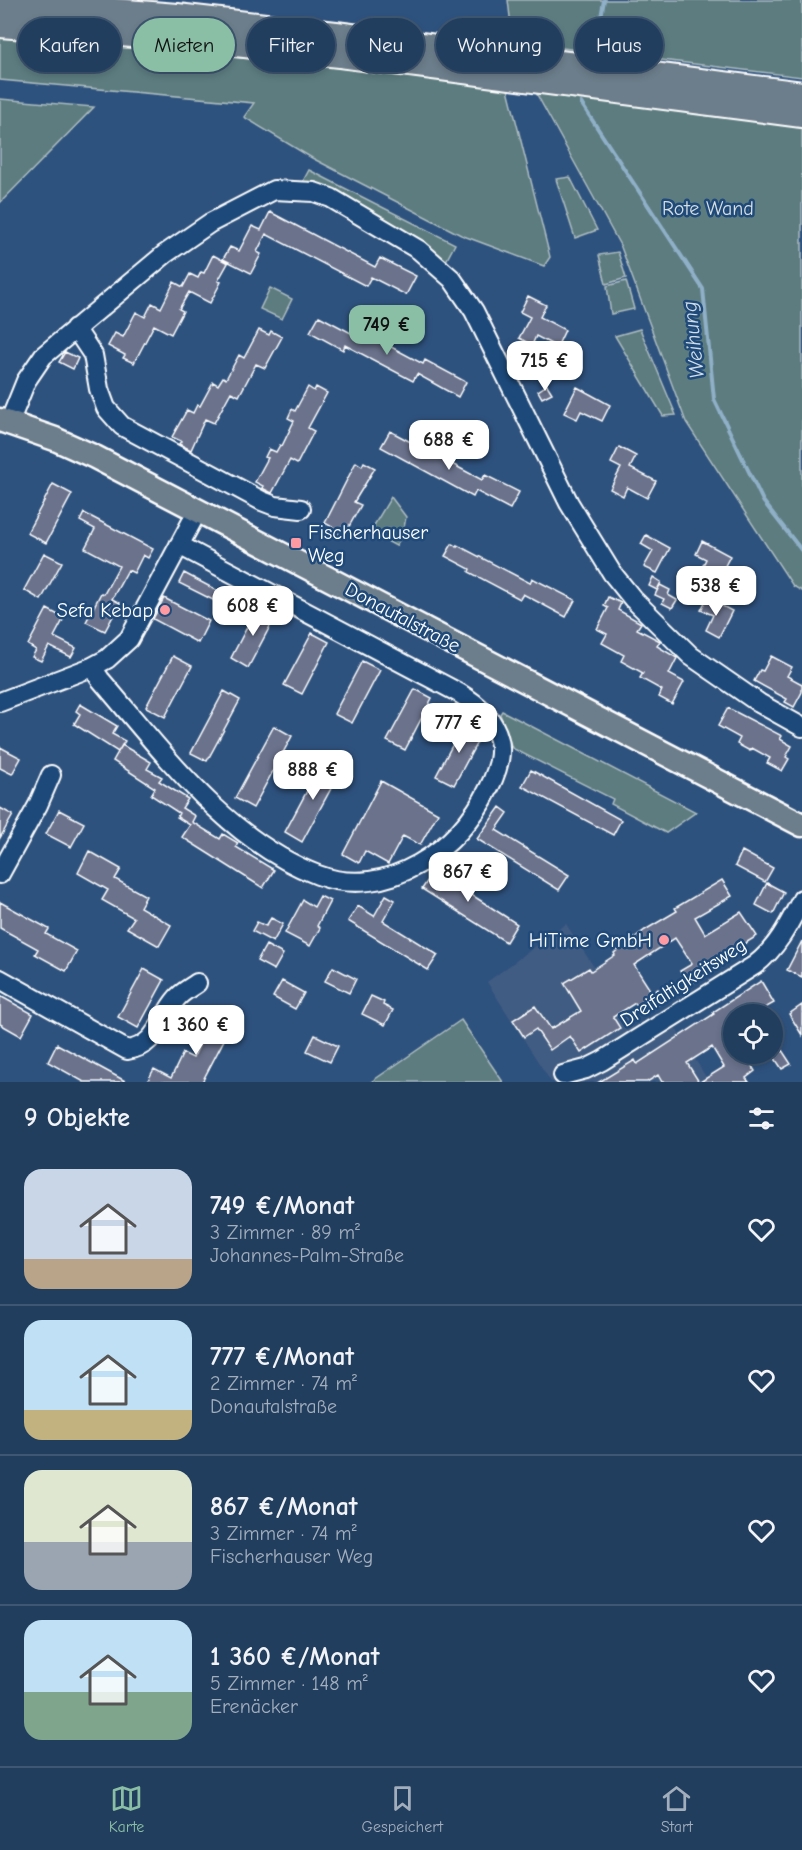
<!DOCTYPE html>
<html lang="de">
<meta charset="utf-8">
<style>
:root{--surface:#223e5e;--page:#2a4564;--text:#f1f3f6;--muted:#a2aebc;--line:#3f5773;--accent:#8abfa5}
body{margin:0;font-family:"Comic Neue",sans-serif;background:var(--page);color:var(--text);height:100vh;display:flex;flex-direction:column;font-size:22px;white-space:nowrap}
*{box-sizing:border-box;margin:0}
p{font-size:20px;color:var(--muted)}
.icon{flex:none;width:33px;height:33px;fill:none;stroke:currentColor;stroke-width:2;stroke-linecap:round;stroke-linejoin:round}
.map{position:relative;height:1082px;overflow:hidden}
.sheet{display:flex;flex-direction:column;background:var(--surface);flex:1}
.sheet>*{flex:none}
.guide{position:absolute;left:18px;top:18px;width:766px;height:54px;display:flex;gap:12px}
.tools{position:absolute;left:723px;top:1004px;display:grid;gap:12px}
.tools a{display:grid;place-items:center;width:60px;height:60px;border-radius:50%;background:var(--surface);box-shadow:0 3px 9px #0003,0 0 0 2px var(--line);font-size:30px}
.price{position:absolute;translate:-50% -51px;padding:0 14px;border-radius:12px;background:#fff;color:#222;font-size:20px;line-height:39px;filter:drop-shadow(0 2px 3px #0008)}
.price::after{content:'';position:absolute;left:50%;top:36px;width:18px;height:14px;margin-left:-9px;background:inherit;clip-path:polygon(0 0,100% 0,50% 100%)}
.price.current{background:var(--accent);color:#111}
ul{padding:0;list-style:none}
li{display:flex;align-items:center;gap:18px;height:150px;padding:0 24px}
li+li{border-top:2px solid var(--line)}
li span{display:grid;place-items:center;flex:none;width:168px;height:120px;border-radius:18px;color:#555}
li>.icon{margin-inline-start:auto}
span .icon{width:72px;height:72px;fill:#fffc;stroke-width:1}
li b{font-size:26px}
h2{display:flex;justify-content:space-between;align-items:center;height:72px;padding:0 24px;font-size:26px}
.tag{padding:0 21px;border-radius:27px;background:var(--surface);box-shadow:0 3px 9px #0003,0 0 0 2px var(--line);font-size:21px;line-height:54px}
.tag.current{background:var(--accent);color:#111}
.menu{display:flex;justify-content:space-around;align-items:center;height:84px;border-top:2px solid var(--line);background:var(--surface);font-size:16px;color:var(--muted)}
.menu a{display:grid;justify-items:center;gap:3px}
.menu .current{color:var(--accent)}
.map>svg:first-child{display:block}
</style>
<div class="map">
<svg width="802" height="1082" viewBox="0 0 802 1082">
<rect width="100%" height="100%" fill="#2e527e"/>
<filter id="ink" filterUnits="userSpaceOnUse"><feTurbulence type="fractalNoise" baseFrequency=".0167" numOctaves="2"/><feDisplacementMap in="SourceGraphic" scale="12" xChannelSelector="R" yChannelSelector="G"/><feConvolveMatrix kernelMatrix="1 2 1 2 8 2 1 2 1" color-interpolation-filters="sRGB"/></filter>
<g filter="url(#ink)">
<path fill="#405c82" d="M566 924 642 1041 672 1022 709 1082H551L487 982Z"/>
<path fill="#5c7b80" stroke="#aebdc0" stroke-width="1.5" d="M508 0H802V77L513 42Z
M0 38 95 43 507 85 550 257 544 266 461 235 312 158 244 117 254 103 0 80Z
M535 91 802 126V591L793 586 686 422 621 247Z
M0 99 94 107 0 203Z
M309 170 455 244 445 263 301 185Z
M570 177 597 230 575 238 556 179Z
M618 252 626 278 606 284 599 255Z
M626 281 634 309 611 314 607 286Z
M270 288 292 299 282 319 260 309Z
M640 329 676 415 663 416 615 336Z
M391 497 406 517 403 533 396 546 370 532Z
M502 711 696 812 666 833 611 804 613 799 512 748 500 714Z
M461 1020 503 1082H371Z"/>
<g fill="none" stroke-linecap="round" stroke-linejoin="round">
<path stroke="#90b0c8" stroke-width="4" d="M600 23 604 0
M581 103 703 289 714 399 763 501 802 551"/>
</g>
<path fill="#6a728c" stroke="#fff" stroke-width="1.5" d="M270 212 375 267 380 258 416 276 406 295 371 277 366 286 266 234 257 252 261 254 251 273 223 259 230 247 239 251 252 226 261 230Z
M213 255 228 263 218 281 221 282 210 303 189 292 179 309 183 311 171 334 154 325 134 363 123 358 125 355 108 346 115 333 123 337 136 312 145 317 152 303 161 308 174 282 183 287 190 274 198 278 201 272 204 273Z
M528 296 546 305 540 317 565 330 557 347 536 336 532 345 519 338 530 317 520 312Z
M385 311 395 316 390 325 380 320Z
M319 316 351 333 354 327 423 364 425 360 466 382 458 397 417 374 413 381 345 345 343 350 310 332Z
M259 330 269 335 271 331 282 337 265 368 256 364 239 396 231 392 214 423 205 419 191 450 179 444 181 441 172 437 187 410 193 413 197 405 200 406 213 382 218 385 223 377 226 379 239 355 244 358Z
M65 352 78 358 73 369 59 362Z
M547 385 552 393 542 398 538 391Z
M308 387 314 391 316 387 327 393 308 428 314 431 297 464 290 460 272 493 262 488 263 486 255 482 268 458 265 457 269 449 276 452 280 445 282 446 294 421 288 418 292 409 295 411Z
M577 387 610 405 602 421 581 411 577 419 564 413Z
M390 431 482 480 485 475 519 492 510 509 476 491 473 497 381 447Z
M619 447 636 456 630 468 656 481 647 498 627 487 623 496 610 489 621 468 611 463Z
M356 462 362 466 364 462 375 468 354 502 361 505 343 537 332 532 334 528 325 523Z
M53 484 72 494 46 543 27 533Z
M84 513 153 549 148 558 143 555 134 573 128 570 112 599 120 603 105 631 86 622 101 593 104 594 119 566 85 548 95 529 80 521Z
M646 535 670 548 657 573 644 567 653 551 641 544Z
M702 541 730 556 716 583 699 574 706 559 696 554Z
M452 544 457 547V545L530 583 532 578 575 600 566 617 523 594 520 599 469 572 470 569 445 556Z
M44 553 62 562 41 600 24 590Z
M184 573 220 592 215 601 179 583Z
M653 577 661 582 657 590 649 586Z
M660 585 670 590 668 595 677 600 672 608 662 603 664 599 655 595Z
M608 597 621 603 618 610 641 623 637 629 660 641 657 646 677 658 669 674 684 682 672 704 659 697 662 690 640 678 643 673 621 661 624 655 602 643 607 634 597 629 608 608 604 606Z
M164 598 209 621 198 643 153 619Z
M707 598 732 611 719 637 706 630 713 615 701 610Z
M258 606 276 615 248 668 231 658Z
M47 609 64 618 54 637 76 648 71 657 49 646 41 661 32 657 36 650 28 645Z
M312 633 329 642 302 694 284 685Z
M173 656 192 666 165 717 146 707Z
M771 656 792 667 787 676 802 684V692L794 707 785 702 787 699 754 681 760 670 763 671Z
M362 661 380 670 352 723 334 714Z
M415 689 432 698 405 750 387 741Z
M224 691 240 700 207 761 191 753Z
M80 704 117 726 112 734 125 741 118 752 74 724 80 714 76 711Z
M728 708 782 736 780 739 792 746 786 757 789 759 782 771 767 763 770 758 752 748 750 751 737 744 740 738 718 726Z
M464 723 482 733 454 785 436 776Z
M274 726 292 736 253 808 235 798Z
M122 745 151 762 147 769 162 777 159 781 188 799 182 808 195 816 192 822 220 839 223 834 238 843 236 847 274 870 263 888 182 837 190 825 177 817 179 813 151 795 155 788 113 761Z
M0 747 21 758 12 774 0 768Z
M323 761 341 770 302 842 285 832Z
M531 770 621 820 613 835 522 786Z
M381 781 438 813 420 845 403 836 388 864 365 851 359 863 343 854Z
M500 807 508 813 496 830 569 875 559 890 477 839Z
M0 808 13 815 0 838Z
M59 810 84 823 71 847 46 834Z
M89 851 121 869 115 879 146 896 140 907 171 925 159 946 127 928 134 918 102 900 108 890 78 873Z
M742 851 773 868 765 882 735 866Z
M453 860 461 865 450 881 517 924 506 942 422 889 434 871 442 876Z
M722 880 732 896 695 917 705 934 741 912 757 936 718 960 721 965 689 985 680 971 692 964 675 938 634 965 652 993 658 989 665 1000 651 1009 648 1004 639 1009 635 1003 613 1017 620 1028 581 1053 570 1036 550 1050 536 1029 524 1037 513 1020 535 1006 551 1029 581 1011 564 983 589 968 591 971 615 955 614 953 645 930 677 911 675 908Z
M767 883 784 892 773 914 756 905Z
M386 895 395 900 383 921 438 955 428 970 348 921 358 906 374 916Z
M320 896 330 901 317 926 320 928 310 946 285 933 303 900 314 907Z
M0 902 49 929 46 934 77 951 66 971 35 954 38 949 0 928Z
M271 918 283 924 273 942 252 931 257 922 266 926Z
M802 941V977L787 970Z
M266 945 283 954 274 970 257 961Z
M333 967 356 979 349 993 325 981Z
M144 969 164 980 138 1028 118 1017Z
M282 981 304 993 295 1009 273 997Z
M761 981 774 1003 763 1009 766 1014H734V1053H744L755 1071 746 1078 749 1082H700L724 1067 712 1047 687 1063 699 1082H662L658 1075 647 1082H599L635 1060 637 1064 714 1014 713 1012Z
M0 996 33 1014 21 1036 0 1024Z
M371 996 384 1002 383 1005 393 1010 385 1025 362 1014Z
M802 1005V1035L789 1014Z
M206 1014 222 1022 216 1033 225 1038 202 1082H147L154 1069 171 1078 183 1053 193 1058 204 1036 197 1032Z
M315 1035 338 1046 330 1062 307 1051Z
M772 1035 791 1064 782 1069 772 1054Z
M57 1044 127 1082H84L48 1062Z"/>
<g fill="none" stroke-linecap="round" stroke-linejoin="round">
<defs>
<path id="minor" d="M75 328 93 355 99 389 106 408 122 426 262 501 275 506 301 509
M9 423 26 381 43 356 165 254 210 223 274 190 314 192 331 198 419 250 452 279 474 311 569 503 612 573 633 599 691 656 759 703 802 727
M92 667 100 679C162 751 227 841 318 875 387 901 460 849 489 788 496 774 503 756 499 740 494 718 477 704 459 693L179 545
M0 702 92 667 107 659 129 639 198 510
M0 874 38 805 51 775
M0 979 127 1050C158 1046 159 1018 177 998 182 992 190 988 197 983
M563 1075 586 1069 602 1061 755 965C778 947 789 924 802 899"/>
<path id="major" d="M0 420 55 439 95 457 802 825"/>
<path id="highway" d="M0 3 177 17 336 35 802 95
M0 24 186 38 340 54 802 114"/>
</defs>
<use href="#minor" stroke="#fff" stroke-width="22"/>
<use href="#major" stroke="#fff" stroke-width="27"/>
<use href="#highway" stroke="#fff" stroke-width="30"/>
<use href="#minor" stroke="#1f4a7a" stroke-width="18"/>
<use href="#major" stroke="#6c7d8b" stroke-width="22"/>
<use href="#highway" stroke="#6c7d8b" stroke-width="26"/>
</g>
</g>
<g fill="#ff9aa2" stroke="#1f4a7a" stroke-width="2">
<rect x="290" y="537" width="12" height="12" rx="3"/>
<circle cx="165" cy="610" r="6"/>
<circle cx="664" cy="940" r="6"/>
</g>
<g text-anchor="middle" stroke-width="5" stroke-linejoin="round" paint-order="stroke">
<g font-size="20" fill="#d6dedf" stroke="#1f4a7a">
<text x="708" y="215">Rote Wand</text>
</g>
<g font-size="20" fill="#fff" stroke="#1f4a7a" text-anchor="end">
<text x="308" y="539" text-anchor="start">Fischerhauser<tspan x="308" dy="23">Weg</tspan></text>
<text x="153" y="617">Sefa Kebap</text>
<text x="652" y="947">HiTime GmbH</text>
</g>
<g font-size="20" fill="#fff" stroke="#1f4a7a">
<text transform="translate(403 617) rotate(28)" y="7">Donautalstraße</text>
<text transform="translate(683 982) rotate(-33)" y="7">Dreifaltigkeitsweg</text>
</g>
<g font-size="21" font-style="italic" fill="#d1dee8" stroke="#1f4a7a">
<text transform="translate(693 340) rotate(-96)" y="7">Weihung</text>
</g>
</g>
</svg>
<div class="tools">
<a><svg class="icon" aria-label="locate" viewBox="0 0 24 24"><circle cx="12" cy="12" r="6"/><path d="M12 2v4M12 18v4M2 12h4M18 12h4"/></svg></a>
</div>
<b class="price current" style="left:387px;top:356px">749 €</b>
<b class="price" style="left:545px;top:392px">715 €</b>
<b class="price" style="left:449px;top:471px">688 €</b>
<b class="price" style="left:716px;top:617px">538 €</b>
<b class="price" style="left:253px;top:637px">608 €</b>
<b class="price" style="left:459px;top:754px">777 €</b>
<b class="price" style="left:313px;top:801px">888 €</b>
<b class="price" style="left:468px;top:903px">867 €</b>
<b class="price" style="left:196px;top:1056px">1 360 €</b>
<div class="guide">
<a class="tag">Kaufen</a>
<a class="tag current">Mieten</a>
<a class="tag">Filter</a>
<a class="tag">Neu</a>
<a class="tag">Wohnung</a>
<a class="tag">Haus</a>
</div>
</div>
<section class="sheet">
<h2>9 Objekte<svg class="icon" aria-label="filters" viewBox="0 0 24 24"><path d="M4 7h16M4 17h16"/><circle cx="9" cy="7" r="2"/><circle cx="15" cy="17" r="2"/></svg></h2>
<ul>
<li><span style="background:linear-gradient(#c9d6e8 75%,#b9a48a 0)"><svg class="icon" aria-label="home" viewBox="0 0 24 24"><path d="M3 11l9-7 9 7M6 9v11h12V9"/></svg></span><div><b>749 €/Monat</b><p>3 Zimmer · 89 m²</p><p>Johannes-Palm-Straße</p></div><svg class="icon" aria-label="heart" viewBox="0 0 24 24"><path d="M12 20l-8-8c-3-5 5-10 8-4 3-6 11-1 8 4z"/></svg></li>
<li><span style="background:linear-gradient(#bfe0f5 75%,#c2b280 0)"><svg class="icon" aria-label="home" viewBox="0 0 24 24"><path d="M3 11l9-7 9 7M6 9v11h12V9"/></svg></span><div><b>777 €/Monat</b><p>2 Zimmer · 74 m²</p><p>Donautalstraße</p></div><svg class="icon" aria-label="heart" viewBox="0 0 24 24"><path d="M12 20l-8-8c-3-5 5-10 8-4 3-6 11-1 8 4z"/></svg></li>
<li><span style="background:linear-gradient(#dfe7d0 60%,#9aa5b1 0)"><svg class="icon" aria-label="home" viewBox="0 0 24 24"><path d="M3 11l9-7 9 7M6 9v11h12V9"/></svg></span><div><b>867 €/Monat</b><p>3 Zimmer · 74 m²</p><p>Fischerhauser Weg</p></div><svg class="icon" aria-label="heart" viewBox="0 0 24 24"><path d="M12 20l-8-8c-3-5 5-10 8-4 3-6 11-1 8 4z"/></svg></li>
<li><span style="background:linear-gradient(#bfe0f5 60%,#7fa58c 0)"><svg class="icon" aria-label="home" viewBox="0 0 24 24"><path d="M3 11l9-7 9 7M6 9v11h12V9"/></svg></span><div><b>1 360 €/Monat</b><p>5 Zimmer · 148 m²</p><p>Erenäcker</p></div><svg class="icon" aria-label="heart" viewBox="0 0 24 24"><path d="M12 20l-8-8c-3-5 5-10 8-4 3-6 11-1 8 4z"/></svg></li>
</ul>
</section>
<nav class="menu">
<a class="current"><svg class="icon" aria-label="map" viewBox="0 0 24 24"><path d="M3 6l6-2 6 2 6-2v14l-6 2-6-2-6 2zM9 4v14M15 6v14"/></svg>Karte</a>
<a><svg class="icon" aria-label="saved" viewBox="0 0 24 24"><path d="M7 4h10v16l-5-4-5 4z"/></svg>Gespeichert</a>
<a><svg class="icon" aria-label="home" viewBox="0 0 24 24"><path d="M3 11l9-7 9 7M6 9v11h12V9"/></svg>Start</a>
</nav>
